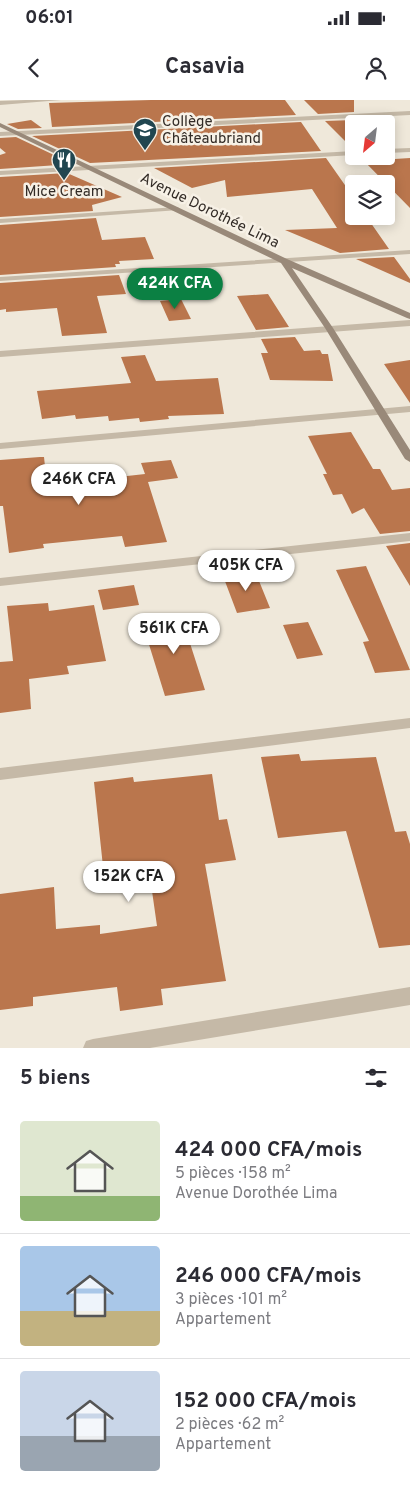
<!DOCTYPE html>
<html lang="fr">
<meta charset="utf-8">
<style>
:root{--surface:#fff;--page:#f2f2f3;--text:#2b2b33;--muted:#7c7c81;--line:#e1e1e2;--accent:#0b8043}
body{margin:0;font-family:Overpass,sans-serif;background:var(--page);color:var(--text);height:100vh;display:flex;flex-direction:column;font-size:19px;white-space:nowrap}
*{box-sizing:border-box;margin:0}
p{font-size:16px;color:var(--muted)}
.icon{flex:none;width:28px;height:28px;fill:none;stroke:currentColor;stroke-width:2;stroke-linecap:round;stroke-linejoin:round}
.map{position:relative;height:948px;overflow:hidden}
.sheet{display:flex;flex-direction:column;background:var(--surface);flex:1}
.sheet>*{flex:none}
.needle{width:32px;rotate:208deg}
.buttons{position:absolute;left:345px;top:15px;display:grid;gap:10px}
.buttons a{display:grid;place-items:center;width:50px;height:50px;border-radius:5px;background:var(--surface);box-shadow:0 2px 12px #0003;font-size:25px}
.price{position:absolute;translate:-50% -42px;padding:0 11px;border-radius:18px;background:#fff;color:#222;font-size:16px;line-height:32px;filter:drop-shadow(0 1px 2px #0008)}
.price::after{content:'';position:absolute;left:50%;top:30px;width:15px;height:11px;margin-left:-8px;background:inherit;clip-path:polygon(0 0,100% 0,50% 100%)}
.price.selected{background:var(--accent);color:#fff}
ul{padding:0;list-style:none}
li{display:flex;align-items:center;gap:15px;height:125px;padding:0 20px}
li+li{border-top:1px solid var(--line)}
li span{display:grid;place-items:center;flex:none;width:140px;height:100px;border-radius:5px;color:#555}
li>.icon{margin-inline-start:auto}
span .icon{width:60px;height:60px;fill:#fffc;stroke-width:1}
li b{font-size:21px}
h2{display:flex;justify-content:space-between;align-items:center;height:60px;padding:0 20px;font-size:21px}
.status{display:flex;justify-content:space-between;align-items:center;height:35px;padding:0 25px;background:var(--surface);direction:ltr}
.status svg{height:14px;fill:currentColor}
header{display:flex;justify-content:space-between;align-items:center;height:65px;padding:0 20px;background:var(--surface);font-size:22px;font-weight:700}
.map>svg:first-child{display:block}
</style>
<div class="status"><b>06:01</b><svg viewBox="0 0 49 12"><path d="M0 12V9h3v3zM5 12V6h3v6zM10 12V3h3v9zM15 12V0h3v12zM26 1h20v11H26zM47 4h2v5h-2z"/></svg></div>
<header><svg class="icon" aria-label="back" viewBox="0 0 24 24"><path d="M15 5l-7 7 7 7"/></svg>Casavia<svg class="icon" aria-label="person" viewBox="0 0 24 24"><circle cx="12" cy="8" r="4"/><path d="M4 21q1-7 8-7t8 7"/></svg></header>
<div class="map">
<svg width="410" height="948" viewBox="0 0 410 948">
<rect width="100%" height="100%" fill="#efe8da"/>
<path fill="#ba764d" d="M151 0H285L296 15 52 27 49 3Z
M304 0H354V12L318 14Z
M31 20 42 28 18 29 7 24Z
M354 20V49H353L325 21Z
M301 22 321 51 90 63 32 36Z
M16 37 73 64 0 69V55L6 53 0 48V38Z
M326 58 354 98V116H366L389 149 340 153 285 130 337 128 312 89 227 97 225 80 192 88 154 68Z
M410 58V108L364 61Z
M67 73 122 97 92 105 93 111 0 117V77Z
M96 118 102 140 145 137 154 159 119 161 120 164H115L116 167 0 175V125Z
M394 157 410 179V183L356 159Z
M119 175 126 194 97 196 107 233 62 236 57 208 6 212V209L0 210V183Z
M268 194 289 227 256 230 237 196Z
M181 199 191 219 169 221 160 201Z
M295 237 304 251 320 250 322 254H328L333 281 270 280 261 253H268L261 239Z
M145 255 156 281 218 278 224 314 168 316 169 319 140 322 139 318 109 321 108 316 76 319 75 315 42 319 37 291 131 283 121 257Z
M410 260V303L384 264Z
M351 332 373 369H380L392 390 410 388V431L380 434 364 408 352 414 342 394 333 395 323 374H327L308 336Z
M40 357H44L47 385 145 374 141 363 171 360 178 378 148 382 167 442 125 447 122 436 43 444 44 448 9 453 3 406H0V360Z
M410 443V486L386 446Z
M366 466 410 570 375 573 363 542 369 541 336 470Z
M255 471 270 508 237 513 223 476Z
M134 485 139 505 103 510 98 490Z
M48 503 49 511 94 505 106 561 67 566 69 574 29 579 31 609 0 613V562L13 561 7 506Z
M187 516 193 536 188 537 205 590 165 596 142 522Z
M308 522 323 555 297 559 283 525Z
M299 654 301 661 376 657 395 732 406 731 410 744V845L379 848 346 731 278 738 261 657Z
M212 674 219 720 227 719 236 760 205 764 226 881 161 889 163 905 120 911 117 887 33 897V906L0 910V794L54 787 56 829 100 825V834L157 826 149 770 104 776 94 682 133 677 134 682Z"/>
<g fill="none" stroke-linecap="round" stroke-linejoin="round">
<path fill="#c5b9a7" fill-rule="evenodd" d="M26 0H61L0 5V1Z
M410 11V15L0 36V32Z
M410 48V52L386 53V49Z
M354 51V55L0 75V71Z
M177 107 179 108V110L0 123V119Z
M410 150V154L0 181V177Z
M410 220V226L0 257V251Z
M410 306V312L0 349V343Z
M410 433V441L0 486V478Z
M410 618V628L0 680V668Z
M410 887V905L150 948H83L86 941 93 939Z"/>
<path fill="#998979" fill-rule="evenodd" d="M0 23 287 159 410 213V219L407 218 292 168 333 228 410 350V362L405 359 325 228 281 163 0 27Z"/>
</g>
<defs>
<symbol id="school-pin" viewBox="-11 -11 22 30"><path d="M0 17L-7.5 6A9.5 9.5 0 1 1 7.5 6Z" fill="#214650" stroke="#f7f1e6"/><path d="M0-5L7-2L0 1L-7-2ZM-4 1L0 2.5L4 1V4Q0 6-4 4Z" fill="#fff"/></symbol>
<symbol id="restaurant-pin" viewBox="-11 -11 22 30"><path d="M0 17L-7.5 6A9.5 9.5 0 1 1 7.5 6Z" fill="#214650" stroke="#f7f1e6"/><path d="M-5-6h1v4h1v-4h1v4h1v-4h1v5L-1.5 .5V6h-2V.5L-5-1ZM5-6V6H3V1.5H1.5Q1.5-4 5-6Z" fill="#fff"/></symbol>
</defs>
<g fill-rule="evenodd">
<use href="#school-pin" x="131" y="16" width="28" height="38"/>
<use href="#restaurant-pin" x="50" y="46" width="28" height="38"/>
</g>
<g text-anchor="middle" stroke-width="5" stroke-linejoin="round" paint-order="stroke">
<g font-size="15" fill="#332c27" stroke="#f7f1e6" text-anchor="start">
<text x="162" y="26">Collège<tspan x="162" dy="17">Châteaubriand</tspan></text>
<text x="64" y="96" text-anchor="middle">Mice Cream</text>
</g>
<g font-size="15" fill="#332c27" stroke="#f7f1e6">
<text transform="translate(210 110) rotate(26)" y="5">Avenue Dorothée Lima</text>
</g>
</g>
</svg>
<div class="buttons">
<a><svg class="needle" viewBox="-14 -14 28 28"><path d="M0-13l5 13h-10z" fill="#e53935"/><path d="M0 13l5-13h-10z" fill="#7c7c81"/></svg></a>
<a><svg class="icon" aria-label="layers" viewBox="0 0 24 24"><path d="M12 4l9 5-9 5-9-5zM3 14l9 5 9-5"/></svg></a>
</div>
<b class="price selected" style="left:175px;top:210px">424K CFA</b>
<b class="price" style="left:79px;top:406px">246K CFA</b>
<b class="price" style="left:246px;top:492px">405K CFA</b>
<b class="price" style="left:174px;top:555px">561K CFA</b>
<b class="price" style="left:129px;top:803px">152K CFA</b>
</div>
<section class="sheet">
<h2>5 biens<svg class="icon" aria-label="filters" viewBox="0 0 24 24"><path d="M4 7h16M4 17h16"/><circle cx="9" cy="7" r="2"/><circle cx="15" cy="17" r="2"/></svg></h2>
<ul>
<li><span style="background:linear-gradient(#dfe7d0 75%,#8fb573 0)"><svg class="icon" aria-label="home" viewBox="0 0 24 24"><path d="M3 11l9-7 9 7M6 9v11h12V9"/></svg></span><div><b>424 000 CFA/mois</b><p>5 pièces · 158 m²</p><p>Avenue Dorothée Lima</p></div></li>
<li><span style="background:linear-gradient(#a9c7e8 65%,#c2b280 0)"><svg class="icon" aria-label="home" viewBox="0 0 24 24"><path d="M3 11l9-7 9 7M6 9v11h12V9"/></svg></span><div><b>246 000 CFA/mois</b><p>3 pièces · 101 m²</p><p>Appartement</p></div></li>
<li><span style="background:linear-gradient(#c9d6e8 65%,#9aa5b1 0)"><svg class="icon" aria-label="home" viewBox="0 0 24 24"><path d="M3 11l9-7 9 7M6 9v11h12V9"/></svg></span><div><b>152 000 CFA/mois</b><p>2 pièces · 62 m²</p><p>Appartement</p></div></li>
</ul>
</section>
